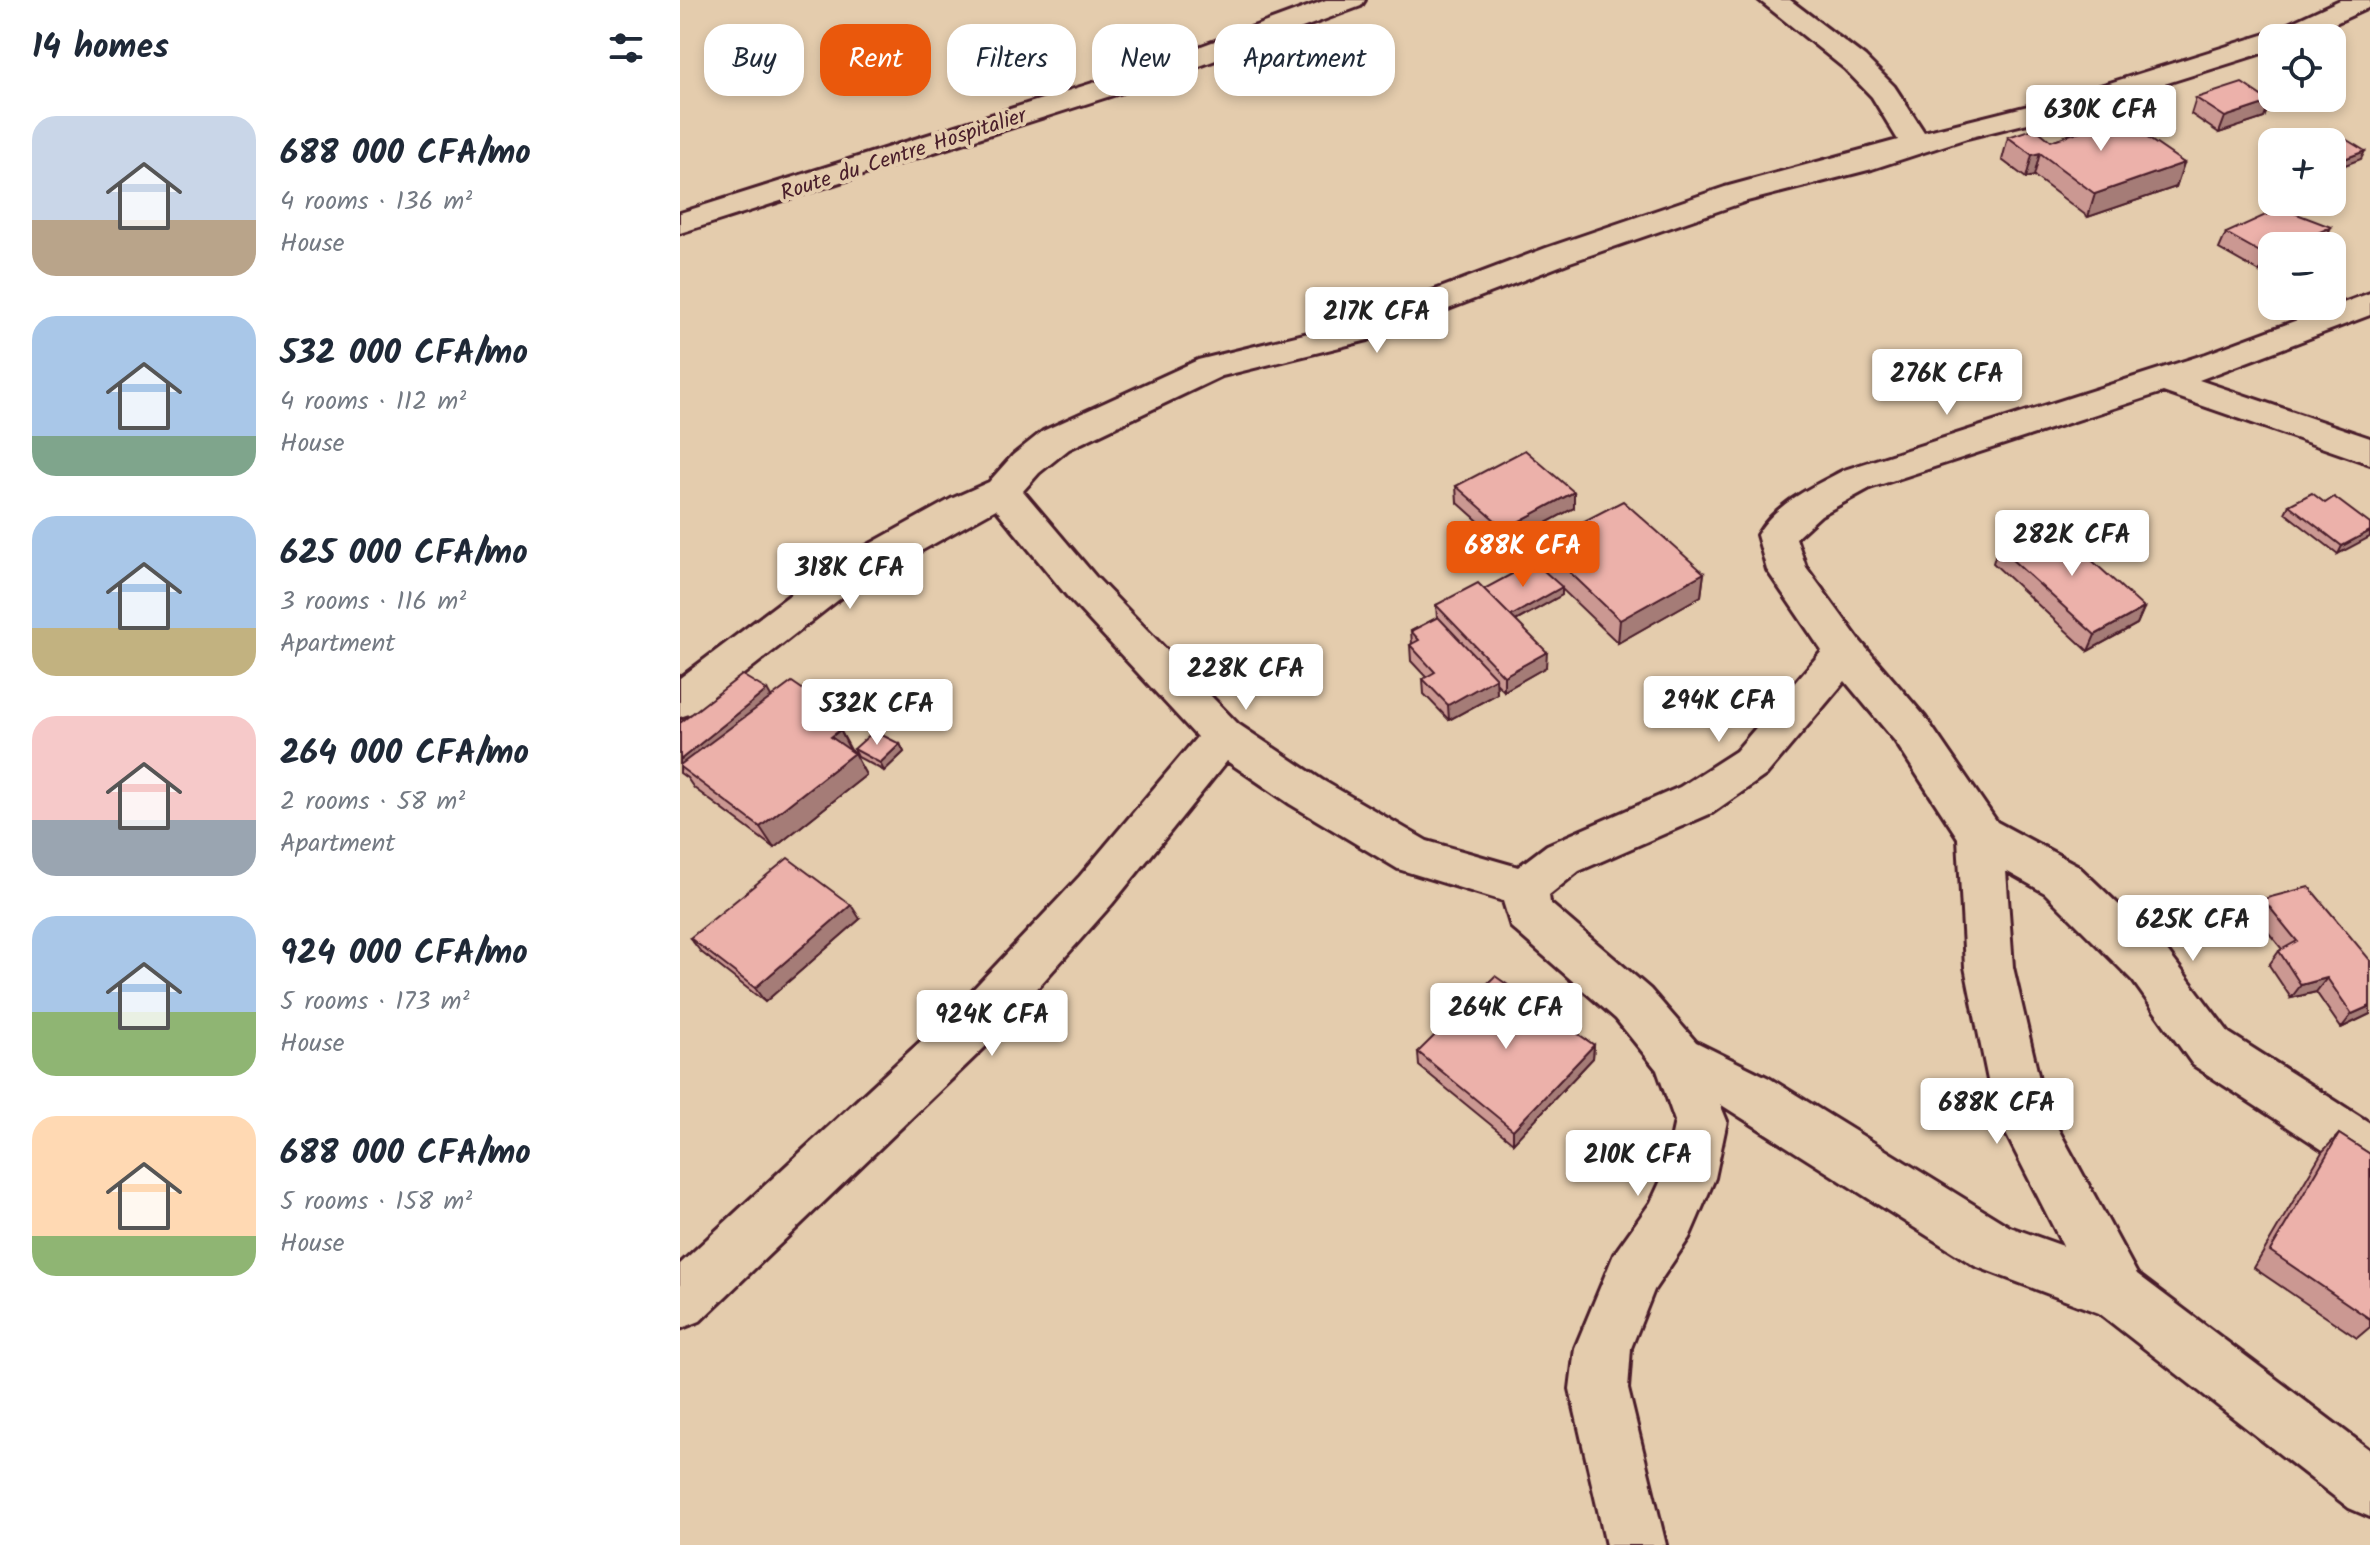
<!DOCTYPE html>
<meta charset="utf-8">
<style>
:root{--surface:#fff;--page:#f6f6f7;--text:#1f2937;--muted:#747a83;--accent:#ea580c}
body{margin:0;font-family:Kalam,sans-serif;background:var(--page);color:var(--text);height:100vh;display:flex;flex-direction:column;font-size:30px;white-space:nowrap}
*{box-sizing:border-box;margin:0}
p{font-size:26px;color:var(--muted)}
.icon{flex:none;width:44px;height:44px;fill:none;stroke:currentColor;stroke-width:2;stroke-linecap:round;stroke-linejoin:round}
.map{position:relative;flex:1;overflow:hidden}
.side{display:flex;flex-direction:column;background:var(--surface);width:680px}
.side>*{flex:none}
.hud{position:absolute;left:24px;top:24px;width:760px;height:72px;display:flex;gap:16px}
.buttons{position:absolute;left:1578px;top:24px;display:grid;gap:16px}
.buttons a{display:grid;place-items:center;width:88px;height:88px;border-radius:16px;background:var(--surface);box-shadow:0 4px 12px #0003;font-size:40px}
.price{position:absolute;translate:-50% -68px;padding:0 18px;border-radius:8px;background:#fff;color:#222;font-size:26px;line-height:52px;filter:drop-shadow(0 2px 4px #0008)}
.price::after{content:'';position:absolute;left:50%;top:48px;width:24px;height:18px;margin-left:-12px;background:inherit;clip-path:polygon(0 0,100% 0,50% 100%)}
.price.selected{background:var(--accent);color:#fff}
ul{padding:0;list-style:none}
li{display:flex;align-items:center;gap:24px;height:200px;padding:0 32px}
li span{display:grid;place-items:center;flex:none;width:224px;height:160px;border-radius:24px;color:#555}
li>.icon{margin-inline-start:auto}
span .icon{width:96px;height:96px;fill:#fffc;stroke-width:1}
li b{font-size:34px}
h2{display:flex;justify-content:space-between;align-items:center;height:96px;padding:0 32px;font-size:34px}
.pill{padding:0 28px;border-radius:24px;background:var(--surface);box-shadow:0 4px 12px #0003;font-size:28px;line-height:72px}
.pill.selected{background:var(--accent);color:#fff}
main{display:flex;flex:1;min-height:0}
.map>svg:first-child{display:block}
</style>
<main>
<section class="side">
<h2>14 homes<svg class="icon" aria-label="filters" viewBox="0 0 24 24"><path d="M4 7h16M4 17h16"/><circle cx="9" cy="7" r="2"/><circle cx="15" cy="17" r="2"/></svg></h2>
<ul>
<li><span style="background:linear-gradient(#c9d6e8 65%,#b9a48a 0)"><svg class="icon" aria-label="home" viewBox="0 0 24 24"><path d="M3 11l9-7 9 7M6 9v11h12V9"/></svg></span><div><b>688 000 CFA/mo</b><p>4 rooms · 136 m²</p><p>House</p></div></li>
<li><span style="background:linear-gradient(#a9c7e8 75%,#7fa58c 0)"><svg class="icon" aria-label="home" viewBox="0 0 24 24"><path d="M3 11l9-7 9 7M6 9v11h12V9"/></svg></span><div><b>532 000 CFA/mo</b><p>4 rooms · 112 m²</p><p>House</p></div></li>
<li><span style="background:linear-gradient(#a9c7e8 70%,#c2b280 0)"><svg class="icon" aria-label="home" viewBox="0 0 24 24"><path d="M3 11l9-7 9 7M6 9v11h12V9"/></svg></span><div><b>625 000 CFA/mo</b><p>3 rooms · 116 m²</p><p>Apartment</p></div></li>
<li><span style="background:linear-gradient(#f6c9c9 65%,#9aa5b1 0)"><svg class="icon" aria-label="home" viewBox="0 0 24 24"><path d="M3 11l9-7 9 7M6 9v11h12V9"/></svg></span><div><b>264 000 CFA/mo</b><p>2 rooms · 58 m²</p><p>Apartment</p></div></li>
<li><span style="background:linear-gradient(#a9c7e8 60%,#8fb573 0)"><svg class="icon" aria-label="home" viewBox="0 0 24 24"><path d="M3 11l9-7 9 7M6 9v11h12V9"/></svg></span><div><b>924 000 CFA/mo</b><p>5 rooms · 173 m²</p><p>House</p></div></li>
<li><span style="background:linear-gradient(#ffd9b3 75%,#8fb573 0)"><svg class="icon" aria-label="home" viewBox="0 0 24 24"><path d="M3 11l9-7 9 7M6 9v11h12V9"/></svg></span><div><b>688 000 CFA/mo</b><p>5 rooms · 158 m²</p><p>House</p></div></li>
</ul>
</section>
<div class="map">
<svg width="1690" height="1545" viewBox="0 0 1690 1545">
<rect width="100%" height="100%" fill="#e4ccad"/>
<filter id="ink" filterUnits="userSpaceOnUse"><feTurbulence type="fractalNoise" baseFrequency=".0125" numOctaves="2"/><feDisplacementMap in="SourceGraphic" scale="16" xChannelSelector="R" yChannelSelector="G"/><feConvolveMatrix kernelMatrix="1 2 1 2 8 2 1 2 1" color-interpolation-filters="sRGB"/></filter>
<g filter="url(#ink)">
<g fill="none" stroke-linecap="round" stroke-linejoin="round">
<defs>
<path id="minor" d="M1079 0H1110L1185 57 1214 86 1244 132 1388 96 1589 33 1660 0H1690V7L1623 38H1592V50L1408 108 1287 138 1192 169 1067 201 890 262 688 340 542 376 389 449 359 473 343 491 415 576 558 724 642 780 747 841 838 867 867 845 1000 787 1056 751 1142 651 1087 570 1077 535C1096 503 1132 487 1164 470L1526 354 1690 293V315L1519 380 1690 438V464L1483 392 1190 488 1141 515 1116 538 1126 567 1180 641 1245 717 1317 822 1397 865 1487 951 1549 1033 1690 1123V1176L1672 1169 1513 1065 1453 981 1365 893 1326 871 1333 967 1365 1105 1457 1274 1690 1450V1517L1669 1508 1419 1313 1295 1266 1040 1104 1047 1121 1035 1178 1009 1238 974 1290 951 1348 948 1389 986 1545H926L890 1389 895 1348 934 1254 971 1202 983 1176 995 1121 977 1070 936 1019 831 927 823 901 718 869 610 804 547 761 432 904 305 1047 20 1321 0 1329V1264L269 1015 400 876 517 737 387 596 316 509 171 590 15 712 0 717V678L143 570 271 499 309 482 333 455 363 431 518 360 665 324 866 248 1045 187 1218 140 1192 97 1165 69ZM1165 681 1215 741 1278 838 1285 967 1314 1110 1383 1246 1330 1227 1089 1078 1016 1042 970 989 870 903 869 895 899 871 1032 813 1086 775Z"/>
<path id="tertiary" d="M646 0H685L681 6 490 77 0 233V213L470 65Z"/>
</defs>
<use href="#minor" stroke="#4a1f2b" stroke-width="6"/>
<use href="#tertiary" stroke="#4a1f2b" stroke-width="6"/>
<use href="#minor" fill="#e4ccad" fill-rule="evenodd"/>
<use href="#tertiary" fill="#e4ccad" fill-rule="evenodd"/>
</g>
<path fill="#cb9892" stroke="#4a1f2b" stroke-width="2" d="M1516 98 1590 102 1584 118 1539 133 1511 114Z
M1393 119 1424 123 1504 163 1496 187 1408 217 1354 176 1346 178 1322 160 1328 137 1371 141 1389 135Z
M1546 233 1644 243 1638 246H1592L1580 272 1539 249Z
M776 486 894 492V508L825 545 777 502Z
M1645 503 1690 524 1658 554 1605 513 1609 505Z
M860 544 1024 573 1021 596 938 643 882 589V595L836 621 866 667 824 691 816 683 817 694 769 720 744 694 743 679 746 677 731 661 730 645 732 644 731 631 757 618 756 605 804 589 860 567Z
M1318 547 1464 608 1457 624 1408 651 1313 563Z
M91 698 147 706 171 750 174 753 186 775 94 848 14 788 7 778 0 773V718L4 720Z
M220 744 224 752 204 771 178 757 174 749Z
M1583 899 1690 1014 1661 1028 1636 992 1611 998 1589 965 1599 951 1602 949 1573 914Z
M180 919 85 1002 21 952 10 938Z
M914 1045 913 1058 833 1143 739 1066 738 1052Z
M1659 1134 1690 1154V1327L1677 1338 1574 1268 1642 1152Z"/>
<path fill="#a57c77" stroke="#4a1f2b" stroke-width="2" d="M1590 102 1584 118 1539 133 1545 117Z
M1685 151 1681 159 1652 170 1654 163Z
M1360 153 1354 176 1346 178 1352 155Z
M1504 163 1496 187 1408 217 1415 194Z
M1651 227 1644 243 1638 246H1609Z
M1592 254V267L1580 272 1587 256Z
M894 492V508L825 545V529Z
M1690 531V537L1658 554 1662 546Z
M1024 573 1021 596 938 643 940 620Z
M882 587V595L828 625V617Z
M1464 608 1457 624 1408 651 1415 635Z
M867 652 866 667 824 691V676Z
M816 678 817 694 769 720 768 705Z
M87 690 96 706 0 767V760Z
M147 706 159 728 136 713Z
M160 730 171 752 151 737Z
M220 744 224 752 204 771 200 763Z
M174 753 186 775 94 848 80 827Z
M171 905 180 919 85 1002 75 988Z
M1647 978 1636 992 1611 998 1621 985Z
M1690 1006V1014L1661 1028 1672 1014Z
M914 1045 913 1058 833 1143V1130Z"/>
<path fill="#ecb1aa" stroke="#4a1f2b" stroke-width="2" d="M1562 83 1590 102 1545 117 1516 98Z
M1411 114 1424 123 1440 119 1504 163 1415 194 1360 153 1352 155 1328 137 1355 128 1371 141 1407 129 1393 119Z
M1654 132 1685 151 1654 163 1652 162V142H1626Z
M1601 208 1651 227 1609 246H1592V254L1587 256 1546 233Z
M845 450 894 492 825 529 776 486Z
M1632 493 1645 503 1654 497 1690 524V531L1662 546 1609 505Z
M943 501 1024 573 940 620 860 544Z
M1371 523 1464 608 1415 635 1318 547Z
M854 562 882 587 831 616 804 589Z
M798 583 867 652 824 676 756 605Z
M758 617 816 678 768 705 743 679 755 672 730 645 739 640 731 631Z
M62 675 87 690 0 760V723Z
M112 682 147 706 136 713 160 730 151 737 174 753 80 827 0 767V765Z
M194 731 220 744 200 763 174 749Z
M108 858 171 905 75 988 10 938Z
M1629 887 1690 960V1006L1672 1014 1647 978 1621 985 1599 951 1617 941 1583 899Z
M815 976 914 1045 833 1130 738 1052Z
M1659 1134 1690 1154V1319L1590 1251Z"/>
</g>
<g text-anchor="middle" stroke-width="8" stroke-linejoin="round" paint-order="stroke">
<g font-size="22" fill="#4a1f2b" stroke="#e4ccad">
<text transform="translate(223 153) rotate(-18)" y="8">Route du Centre Hospitalier</text>
</g>
</g>
</svg>
<div class="buttons">
<a><svg class="icon" aria-label="locate" viewBox="0 0 24 24"><circle cx="12" cy="12" r="6"/><path d="M12 2v4M12 18v4M2 12h4M18 12h4"/></svg></a>
<a>+</a>
<a>−</a>
</div>
<b class="price" style="left:1421px;top:153px">630K CFA</b>
<b class="price" style="left:697px;top:355px">217K CFA</b>
<b class="price" style="left:1267px;top:417px">276K CFA</b>
<b class="price" style="left:1392px;top:578px">282K CFA</b>
<b class="price selected" style="left:843px;top:589px">688K CFA</b>
<b class="price" style="left:170px;top:611px">318K CFA</b>
<b class="price" style="left:566px;top:712px">228K CFA</b>
<b class="price" style="left:1039px;top:744px">294K CFA</b>
<b class="price" style="left:197px;top:747px">532K CFA</b>
<b class="price" style="left:1513px;top:963px">625K CFA</b>
<b class="price" style="left:826px;top:1051px">264K CFA</b>
<b class="price" style="left:312px;top:1058px">924K CFA</b>
<b class="price" style="left:1317px;top:1146px">688K CFA</b>
<b class="price" style="left:958px;top:1198px">210K CFA</b>
<div class="hud">
<a class="pill">Buy</a>
<a class="pill selected">Rent</a>
<a class="pill">Filters</a>
<a class="pill">New</a>
<a class="pill">Apartment</a>
</div>
</div>
</main>
